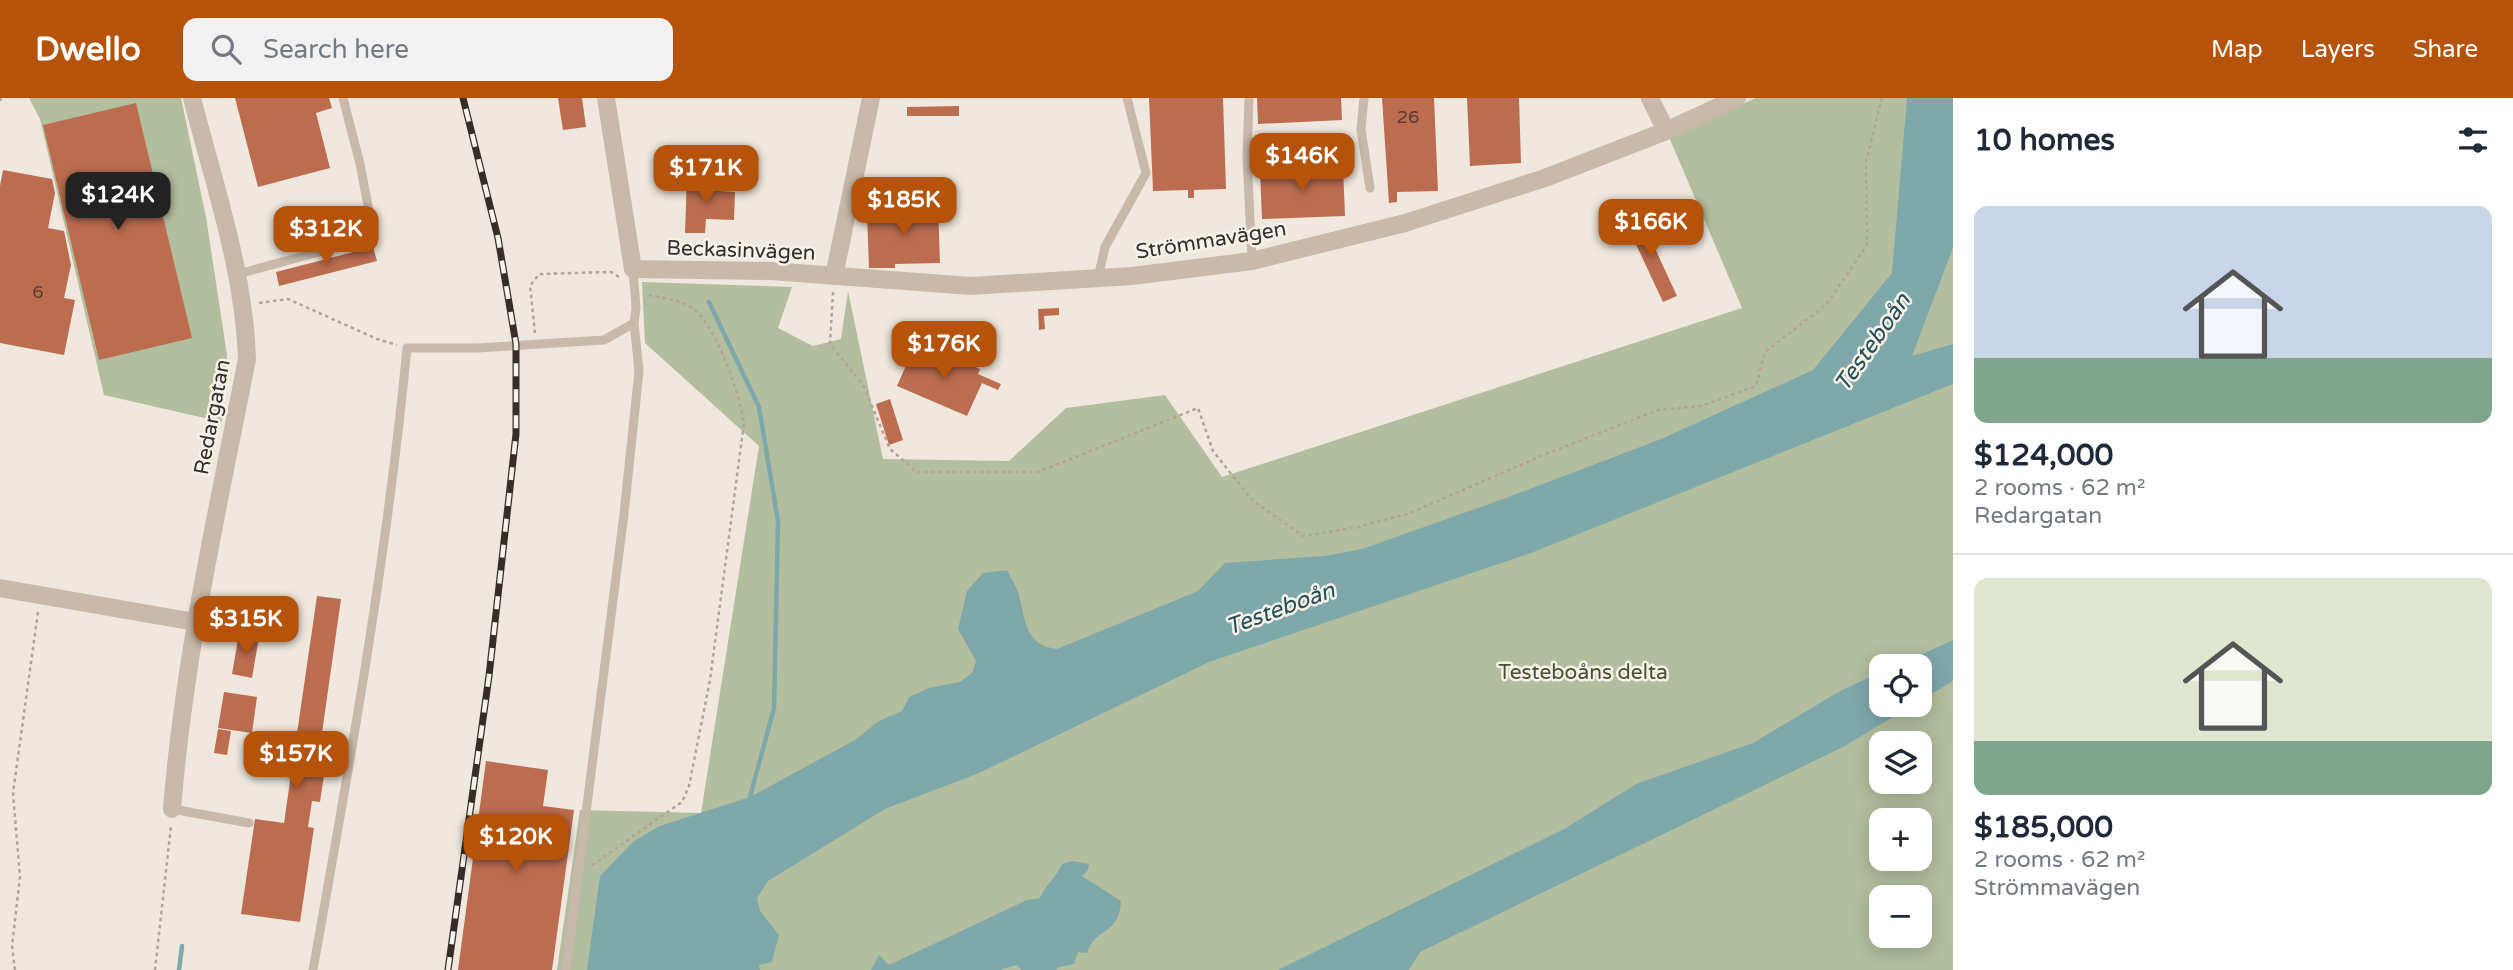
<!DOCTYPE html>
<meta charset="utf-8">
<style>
:root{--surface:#fff;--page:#f2f2f3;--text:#1f2937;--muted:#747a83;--line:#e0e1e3;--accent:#b45309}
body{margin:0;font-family:"Varela Round",sans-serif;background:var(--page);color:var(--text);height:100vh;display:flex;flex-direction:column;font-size:26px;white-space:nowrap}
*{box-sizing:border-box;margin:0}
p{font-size:23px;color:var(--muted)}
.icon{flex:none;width:38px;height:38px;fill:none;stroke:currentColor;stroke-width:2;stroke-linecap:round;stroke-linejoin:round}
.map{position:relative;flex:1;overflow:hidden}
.drawer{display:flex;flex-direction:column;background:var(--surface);width:560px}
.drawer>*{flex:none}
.buttons{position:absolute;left:1869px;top:556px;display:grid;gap:14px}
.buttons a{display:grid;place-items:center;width:63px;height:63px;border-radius:14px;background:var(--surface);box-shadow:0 4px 18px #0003;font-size:35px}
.price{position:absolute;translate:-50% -60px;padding:0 16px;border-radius:14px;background:var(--accent);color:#fff;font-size:23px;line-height:46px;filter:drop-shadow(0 2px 4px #0008)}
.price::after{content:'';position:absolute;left:50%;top:42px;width:21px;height:16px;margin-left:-10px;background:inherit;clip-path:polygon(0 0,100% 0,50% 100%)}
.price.current{background:#222;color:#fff}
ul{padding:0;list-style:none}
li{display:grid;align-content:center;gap:14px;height:371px;padding:0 21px}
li+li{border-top:2px solid var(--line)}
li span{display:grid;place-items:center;height:217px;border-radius:14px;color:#555}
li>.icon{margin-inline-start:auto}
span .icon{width:126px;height:126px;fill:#fffc;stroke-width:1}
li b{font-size:30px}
h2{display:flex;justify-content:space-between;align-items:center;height:84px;padding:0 21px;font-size:30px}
header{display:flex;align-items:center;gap:42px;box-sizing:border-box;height:98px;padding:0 35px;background:var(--accent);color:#fff}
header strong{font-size:33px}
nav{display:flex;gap:38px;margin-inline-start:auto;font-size:24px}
.search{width:490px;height:63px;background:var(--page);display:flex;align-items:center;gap:18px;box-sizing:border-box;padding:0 24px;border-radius:14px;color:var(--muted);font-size:26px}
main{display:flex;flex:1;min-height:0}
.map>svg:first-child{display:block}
</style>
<header>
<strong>Dwello</strong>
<div class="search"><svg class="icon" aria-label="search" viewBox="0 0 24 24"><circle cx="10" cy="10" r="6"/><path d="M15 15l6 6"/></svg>Search here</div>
<nav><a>Map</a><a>Layers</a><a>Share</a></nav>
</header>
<main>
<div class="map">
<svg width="1953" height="872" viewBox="0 0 1953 872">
<rect width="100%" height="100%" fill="#f0e8de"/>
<path fill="#b3be9f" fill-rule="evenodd" d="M29 0H181L206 119 227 257 222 324 104 297 40 21Z
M1756 0H1953V872H557L580 712 701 715 759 348 645 245 642 184 792 189 778 230 813 248 841 241 848 193 883 361 1009 363 1066 310 1165 297 1222 379 1742 210 1669 39ZM1881 569H1920V607H1881ZM1881 646H1920V684H1881ZM1881 723H1920V761H1881ZM1881 800H1920V838H1881Z"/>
<path fill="#7fa8ab" d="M1907 0H1953V150L1912 258 1953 246V286L1531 455 1209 564 979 675 885 711 768 783 757 800 760 813 779 837 772 864 759 867 760 872H587L600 778 634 743 660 728 750 699 855 642 879 623 902 613 909 599 929 590 960 584 972 575 976 563 958 531 967 493 983 475 1007 472C1011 480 1017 489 1019 498 1026 524 1025 547 1057 551L1198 493 1225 465 1324 458 1362 451 1506 400 1661 341 1813 272 1892 175Z
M1953 542V583L1920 603V569H1894Z
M1881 574V607H1913L1843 649 1420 854 1409 872H1278L1566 730 1636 686 1753 645 1840 593Z
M1073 763 1089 766 1088 772 1082 778 1121 803C1119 838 1095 829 1087 855L1078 854 1074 866 1059 869 1056 872H1021L1017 867 999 872H871L879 857 889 867 1027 802 1040 800C1046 786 1057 779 1062 766Z"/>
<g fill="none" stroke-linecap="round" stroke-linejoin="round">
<path stroke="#7fa8ab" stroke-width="4.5" d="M709 204 759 309 778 423 774 610 750 699
M179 872 182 848"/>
</g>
<path fill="#bc6d50" d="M235 0H329L332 10 316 15 330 70 258 89Z
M558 0H582L586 29 563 32Z
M1149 0H1223L1226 91 1194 92V100H1188V92L1153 93Z
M1257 0H1341L1342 22 1258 26Z
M1382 0H1434L1438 93 1397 94V104L1389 105Z
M1467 0H1519L1521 65 1470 68Z
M136 5 192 240 99 262 43 27Z
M959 8V18H907V9Z
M1343 69 1345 118 1262 121 1260 72Z
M3 72 52 81 55 95 48 130 64 133 71 167 64 200 75 202 64 257 0 245V88Z
M687 77 707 78V92L735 94 734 122 706 121 705 135H685Z
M938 108 940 165 895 166V170H869L867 116H894L892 110Z
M351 116 353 127 315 138 312 127Z
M1640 118 1677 198 1663 204 1626 125Z
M373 149 377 163 279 188 276 174Z
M1059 210V217L1044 218 1045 231 1039 232 1038 211Z
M921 250 951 263 953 259 980 271 978 276 1001 286 998 292 982 285 967 318 897 288 912 254 918 257Z
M890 301 903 342 889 347 876 306Z
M317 498 341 501 319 656 327 657 320 704 312 703 308 729 314 730 300 824 241 816 255 721 284 725Z
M239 536 259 539 252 580 232 576Z
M224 594 257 599 252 635 218 630Z
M218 631 231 633 227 657 214 655Z
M486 663 548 672 543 708 574 712 552 872H458Z"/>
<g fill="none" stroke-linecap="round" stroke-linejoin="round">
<path stroke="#b3a395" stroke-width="2.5" stroke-dasharray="3.5 3.5" stroke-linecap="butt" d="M0 3 1 0
M833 194 830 246 863 287 890 351 917 374H1038L1198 310 1213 353 1252 402 1303 438 1358 429 1410 415 1546 356 1658 312 1701 308 1756 288 1765 254 1826 207 1867 147 1866 64 1882 0
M259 205 288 201 377 241 397 247
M535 235 530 188 539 176 611 174 619 179
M592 767 682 704 689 688 710 582 744 325C739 294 718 233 695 212 684 202 663 200 649 197
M15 872 12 848 20 779 13 695 38 514
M155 872 171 728"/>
<path stroke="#c8b9aa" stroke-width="9" d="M1249 0 1247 58 1252 163
M1364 0 1361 31 1370 90
M238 176 374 139 360 66 343 0
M1098 180 1105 149 1146 75 1127 0
M172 711 249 725
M313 872C350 665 387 459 407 250H478L604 242 634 225
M566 872 624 416 639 273 634 225 636 210 633 171"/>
<path stroke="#c8b9aa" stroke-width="18" d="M606 0 633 171 771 173 971 188 1132 178 1252 163 1405 125 1545 80 1666 33 1737 0
M1650 0 1666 33
M834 178 871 0
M0 490 195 524
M172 711C184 559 218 410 247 261 244 172 214 86 192 0"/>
<defs>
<path id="rail" d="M448 872 489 578 516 336V246L498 140 463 0"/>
</defs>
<use href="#rail" stroke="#362d29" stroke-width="7"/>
<use href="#rail" stroke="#f8f2ea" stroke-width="4.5" stroke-dasharray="13" stroke-linecap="butt"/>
</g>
<g text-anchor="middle" stroke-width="5" stroke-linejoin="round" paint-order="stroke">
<g font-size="18" fill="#583d33">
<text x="1408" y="25">26</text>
<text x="38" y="200">6</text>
</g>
<g font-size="21" fill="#362d29" stroke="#f8f2ea">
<text transform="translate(1211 142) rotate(-9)" y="7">Strömmavägen</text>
<text transform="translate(741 152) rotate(2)" y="7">Beckasinvägen</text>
<text transform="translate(212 319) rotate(-79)" y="7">Redargatan</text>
</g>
<g font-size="21" fill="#44522f" stroke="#f8f2ea">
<text x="1583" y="581">Testeboåns delta</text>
</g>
<g font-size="23" font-style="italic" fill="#224f54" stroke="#f8f2ea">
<text transform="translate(1872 244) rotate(-55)" y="8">Testeboån</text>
<text transform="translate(1280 510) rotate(-20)" y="8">Testeboån</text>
</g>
</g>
</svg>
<div class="buttons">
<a><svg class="icon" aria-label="locate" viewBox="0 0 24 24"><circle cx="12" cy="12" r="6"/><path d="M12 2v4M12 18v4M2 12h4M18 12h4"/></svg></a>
<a><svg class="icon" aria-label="layers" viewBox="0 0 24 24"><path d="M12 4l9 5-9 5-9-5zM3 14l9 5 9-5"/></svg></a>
<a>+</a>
<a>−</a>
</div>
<b class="price" style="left:1302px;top:95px">$146K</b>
<b class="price" style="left:706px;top:107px">$171K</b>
<b class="price current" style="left:118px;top:134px">$124K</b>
<b class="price" style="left:904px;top:139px">$185K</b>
<b class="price" style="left:1651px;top:161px">$166K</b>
<b class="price" style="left:326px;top:168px">$312K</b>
<b class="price" style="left:944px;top:283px">$176K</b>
<b class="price" style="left:246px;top:558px">$315K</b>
<b class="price" style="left:296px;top:693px">$157K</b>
<b class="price" style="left:516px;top:776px">$120K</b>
</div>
<section class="drawer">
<h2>10 homes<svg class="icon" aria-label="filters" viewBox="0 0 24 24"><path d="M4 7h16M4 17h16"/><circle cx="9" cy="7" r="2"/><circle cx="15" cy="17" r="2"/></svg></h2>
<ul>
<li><span style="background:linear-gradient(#c9d6e8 70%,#7fa58c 0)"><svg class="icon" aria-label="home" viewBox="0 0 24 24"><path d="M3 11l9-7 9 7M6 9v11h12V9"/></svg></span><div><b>$124,000</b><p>2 rooms · 62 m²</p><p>Redargatan</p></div></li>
<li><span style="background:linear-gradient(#dfe7d0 75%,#7fa58c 0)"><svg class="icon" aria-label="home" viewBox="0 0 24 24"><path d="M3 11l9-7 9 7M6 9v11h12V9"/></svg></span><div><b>$185,000</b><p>2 rooms · 62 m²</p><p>Strömmavägen</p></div></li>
</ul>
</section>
</main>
